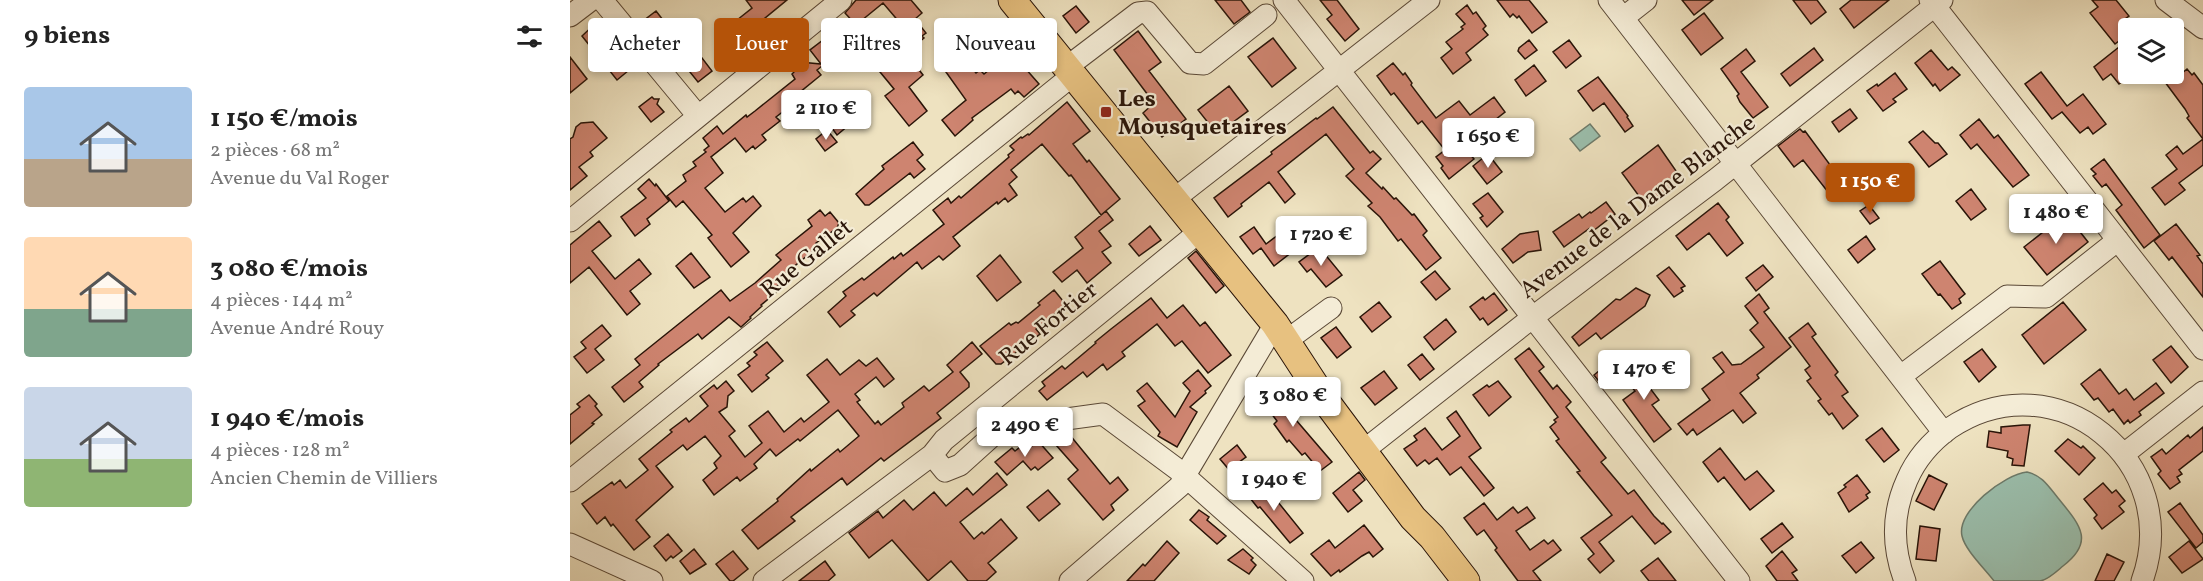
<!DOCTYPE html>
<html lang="fr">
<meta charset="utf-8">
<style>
:root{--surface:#fff;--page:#f6f6f6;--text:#222;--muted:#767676;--accent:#b45309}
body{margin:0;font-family:Vollkorn,serif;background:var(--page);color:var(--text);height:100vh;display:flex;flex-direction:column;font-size:22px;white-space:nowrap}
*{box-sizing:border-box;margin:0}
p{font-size:20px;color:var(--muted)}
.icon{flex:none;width:33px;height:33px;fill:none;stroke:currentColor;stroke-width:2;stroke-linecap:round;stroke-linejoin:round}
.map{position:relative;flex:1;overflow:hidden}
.side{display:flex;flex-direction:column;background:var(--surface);width:570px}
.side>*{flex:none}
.guide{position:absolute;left:18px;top:18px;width:570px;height:54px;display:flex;gap:12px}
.fabs{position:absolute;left:1548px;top:18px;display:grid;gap:12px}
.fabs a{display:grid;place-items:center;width:66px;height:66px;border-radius:6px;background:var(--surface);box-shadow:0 3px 9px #0003;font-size:30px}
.price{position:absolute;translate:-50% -51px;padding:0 14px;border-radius:6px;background:#fff;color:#222;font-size:20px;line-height:39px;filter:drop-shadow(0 2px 3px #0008)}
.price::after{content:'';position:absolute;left:50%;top:36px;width:18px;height:14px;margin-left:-9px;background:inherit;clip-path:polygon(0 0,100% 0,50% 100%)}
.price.on{background:var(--accent);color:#fff}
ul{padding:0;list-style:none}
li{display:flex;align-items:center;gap:18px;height:150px;padding:0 24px}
li span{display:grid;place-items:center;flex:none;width:168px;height:120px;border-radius:6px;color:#555}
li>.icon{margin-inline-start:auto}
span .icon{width:72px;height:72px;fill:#fffc;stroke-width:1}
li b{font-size:26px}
h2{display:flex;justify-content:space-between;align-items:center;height:72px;padding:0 24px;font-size:26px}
.pill{padding:0 21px;border-radius:6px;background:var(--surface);box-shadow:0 3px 9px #0003;font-size:21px;line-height:54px}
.pill.on{background:var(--accent);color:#fff}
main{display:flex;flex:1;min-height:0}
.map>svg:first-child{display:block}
</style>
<main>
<section class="side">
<h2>9 biens<svg class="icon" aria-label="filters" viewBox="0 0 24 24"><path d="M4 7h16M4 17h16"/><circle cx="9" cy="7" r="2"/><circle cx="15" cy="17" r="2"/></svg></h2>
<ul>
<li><span style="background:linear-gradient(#a9c7e8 60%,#b9a48a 0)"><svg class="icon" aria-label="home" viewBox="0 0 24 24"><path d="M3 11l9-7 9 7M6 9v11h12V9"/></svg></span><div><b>1 150 €/mois</b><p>2 pièces · 68 m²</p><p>Avenue du Val Roger</p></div></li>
<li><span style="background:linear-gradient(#ffd9b3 60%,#7fa58c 0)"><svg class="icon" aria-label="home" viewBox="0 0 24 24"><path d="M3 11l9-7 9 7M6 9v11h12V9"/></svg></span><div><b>3 080 €/mois</b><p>4 pièces · 144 m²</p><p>Avenue André Rouy</p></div></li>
<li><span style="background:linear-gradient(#c9d6e8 60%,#8fb573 0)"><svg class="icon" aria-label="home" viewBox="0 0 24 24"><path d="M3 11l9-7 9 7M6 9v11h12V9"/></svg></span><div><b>1 940 €/mois</b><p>4 pièces · 128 m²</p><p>Ancien Chemin de Villiers</p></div></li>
</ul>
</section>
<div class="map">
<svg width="1633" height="581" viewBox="0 0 1633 581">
<rect width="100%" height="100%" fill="#eee2c0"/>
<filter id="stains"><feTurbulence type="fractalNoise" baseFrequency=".00333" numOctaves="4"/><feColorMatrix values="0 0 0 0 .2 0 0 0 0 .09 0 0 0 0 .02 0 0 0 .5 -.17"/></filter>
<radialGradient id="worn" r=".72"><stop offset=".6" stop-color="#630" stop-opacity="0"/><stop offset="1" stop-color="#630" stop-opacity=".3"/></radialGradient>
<path fill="#9bbfad" stroke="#6d7b6b" stroke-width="1.5" d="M1020 124 1030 136 1010 151 1000 139Z
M1457 472C1472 475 1479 487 1488 498 1509 524 1526 541 1493 566 1487 571 1478 580 1470 581 1455 581 1439 581 1424 581 1415 569 1395 550 1392 536 1386 511 1435 474 1457 472Z"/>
<path fill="#ce8470" stroke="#291408" stroke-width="1.5" d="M176 0H217L184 27 191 35 174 49 161 33 171 25 167 20 182 8Z
M286 0H341L352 13 345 19 356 33 352 36 354 38 336 53 353 75 339 87 357 111 339 126 315 96 324 89 301 61 326 41 324 39 336 30 313 3 286 25 275 13Z
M645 0H671L680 12 664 24Z
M750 0H767L789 29 775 41 757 19 762 15Z
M927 0H959L977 22 962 33 949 16 947 18 943 14 940 17Z
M1112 0H1143L1124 15Z
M1223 0H1247L1256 12 1241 24Z
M1281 0H1319L1284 28 1270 9Z
M1522 0H1546L1559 16 1555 19 1562 28H1558V34L1545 44 1520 13 1528 7Z
M897 5 903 14 906 12 916 26 913 29 918 35 896 53 901 60 883 74 871 58 882 49 876 42 893 29 891 27 895 24 886 14Z
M506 6 519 22 506 33 493 16Z
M86 11 100 29 110 20 124 36 119 41 142 71 128 82 95 41 88 46 79 34 81 33 73 21Z
M1134 13 1153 38 1131 55 1112 30Z
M28 21 64 66 47 80 12 36Z
M568 31 591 62 579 71 616 119 592 137 573 113 584 103 544 50Z
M278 32 294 52 279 64 272 55 268 58 266 55 247 70 251 75 229 93 232 97 206 117 210 121 192 135 196 140 185 149 183 146 176 152 165 138 141 157 153 173 135 188 155 212 173 198 176 202 183 196 191 206 163 233 179 252 161 267 138 238 142 235 113 201 106 207 97 196 116 181 113 175 126 166 123 162 136 152 134 150 139 146 133 138 147 126 153 134 176 115 177 117 185 111 225 79 222 74 225 71 226 65 230 62 251 64 240 50 253 40 259 47Z
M703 38 726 68 702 87 678 57Z
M959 40 967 50 955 59 948 51 949 48Z
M999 40 1011 56 996 68 983 52Z
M385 47 406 73 410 70 414 74 445 49 458 65 455 68 469 84 454 97 448 91 445 94 441 89 402 118 403 120 385 136 372 120 396 100 376 72 379 69 371 58Z
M1549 47 1558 60V77L1549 84 1541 74 1533 80 1524 67Z
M1244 48 1253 60 1220 86 1211 74Z
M1176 49 1185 61 1171 72 1198 107 1183 118 1170 102 1167 96 1169 94 1151 69Z
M1361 50 1378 70 1382 67 1390 75 1370 91 1365 84 1363 86 1345 63Z
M0 57 17 79 0 93Z
M823 63 833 75 835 73 842 83 841 85 866 118 889 101 900 115 924 97 935 112 916 127 912 121 888 140 904 159 879 179 871 168 873 166 866 157 875 150 852 121 848 124 824 93 821 95 807 76Z
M964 65 976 81 956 96 945 80Z
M1617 69 1622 75 1624 73 1633 85V165L1609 183 1615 190 1595 205 1582 188 1607 169 1596 155 1607 146 1613 154 1633 139 1617 118 1619 116 1615 109 1589 74H1611Z
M1471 72 1497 106 1513 94 1536 124 1523 134 1518 127 1510 133 1492 112 1482 119 1455 84Z
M1325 73 1337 89 1323 99 1326 102 1313 111 1297 91 1307 84 1308 86Z
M1028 77 1058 116 1057 117 1063 126 1055 132 1034 103 1023 111 1008 91Z
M659 86 678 111 647 134 628 110Z
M82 97 84 99H89L87 104 94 112 81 122 69 107Z
M497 102 520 131 503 144 517 162 519 160 550 199 531 215 501 175 499 176 472 144 441 170 447 177 439 184 447 195 438 202 435 198 428 204 427 202 383 237 390 246 373 260 369 256 352 269 347 262 307 296 304 293 281 311 285 315 270 327 258 312 276 296 273 292 292 278 294 280 323 257 324 259 331 253 333 256 374 224 363 210 378 198 381 203 389 196 391 198 439 157 438 155 444 150 440 146 451 137 452 138 458 134 459 135Z
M763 107 800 153 803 151 811 159 796 173 812 189 813 187 824 199 826 198 842 215 844 214 857 231 853 235 871 258 856 270 831 239 828 241 810 217 798 206 802 203 776 176 784 169 756 134 708 172 725 194 715 203 699 182 671 204 672 206 658 217 644 198 702 154 701 152 746 118 747 119Z
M277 109 285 120 267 135 259 124Z
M1280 109 1287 118 1269 132 1262 122Z
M1409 119 1424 138 1428 135 1459 175 1443 187 1407 144 1401 149 1390 135Z
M23 122 37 138 20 152 23 156 9 167 17 176 0 190V139L3 137 6 127 11 123Z
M1230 129 1233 132 1235 131 1272 181 1258 192 1233 160 1224 167 1208 146Z
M257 130 267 142 255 151 246 139Z
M1353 131 1365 143H1368L1377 154 1359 167 1339 142Z
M343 142 353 155 347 160 355 169 344 178 340 173 299 205H295L286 194 314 169 312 166Z
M1088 145 1111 178 1077 207 1052 173Z
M918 154 932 172 917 184 903 166Z
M1534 159 1590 235 1574 248 1546 210 1552 205 1536 184 1532 187 1523 176 1526 174 1521 169Z
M79 179 85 186 86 184 99 201 77 219 80 224 65 236 51 217 76 198 68 189Z
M1401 189 1416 209 1401 220 1386 201Z
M918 193 933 212 917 227 910 218 913 216 903 204Z
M1036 202 1045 214 1023 231 1020 228 994 247 983 232 1009 214 1012 218 1020 212 1021 213Z
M1148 203 1159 217 1156 220 1173 243 1157 256 1139 233 1117 250 1106 236Z
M1299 205 1309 218 1300 224 1290 211Z
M250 210 255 216 260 212 269 223 267 228 246 243 249 246 210 278 213 281 206 287 209 290 191 305 192 306 180 317 181 318 171 327 159 317 132 339 128 334 88 364 89 365 69 382 73 387 54 402 42 387 70 365 65 359 151 290 160 301 185 283 211 260 206 255 242 226 238 220Z
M536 211 543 220 529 231 541 246 532 252 541 263 517 283 507 270 492 282 483 272 513 248 505 237Z
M1496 214 1518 242 1477 275 1454 247Z
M29 221 41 236 22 251 45 279 69 259 81 274 60 291 70 304 57 315 19 267 0 283V245Z
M1606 224 1630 255 1627 256 1633 264V297L1602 257 1599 260 1584 241Z
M580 226 591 240 569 256 559 244Z
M684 227 696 244 708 235 722 252 704 266 691 248 683 254 670 237Z
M968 231 971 250 958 252 943 263 932 249 950 234Z
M1296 236 1305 249 1288 263 1278 250Z
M749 247 772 275 756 287 741 269 737 272 729 262Z
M626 251 654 286 646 293 618 258Z
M121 253 140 277 124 288 106 266Z
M430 255 451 282 427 301 407 276Z
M1370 261 1395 294 1389 299 1391 303 1382 309 1370 294 1368 295 1352 274Z
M1193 265 1203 277 1186 291 1176 278Z
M1099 267 1115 286 1111 288 1113 291 1104 297 1087 276Z
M865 271 880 289 866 300 851 282Z
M1066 288 1080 295 1075 306 1031 339 1026 333 1009 346 1002 337 1046 299 1050 300Z
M484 290 498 307 487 315 486 313 466 329 470 334 431 364H426L410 346 439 323 441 325 446 322 448 323 470 305 468 303Z
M924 293 937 310 918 325 913 318 910 320 900 307 913 297 915 300Z
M1189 294 1199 308 1194 312 1221 347 1187 375 1189 378 1170 393 1186 413 1173 423 1163 410 1127 435 1123 429 1117 435 1108 424 1140 400 1132 389 1154 372 1143 358 1152 352 1162 365 1171 364 1194 347 1180 330 1188 323 1175 306Z
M581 298 597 318 613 305 630 326 635 322 661 355 638 373 612 341 605 346 587 324 552 352 555 356 537 370 533 364 517 377 513 372 477 400 469 391 475 386 472 382 492 366 495 369 526 343 525 342 541 329Z
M809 302 821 317 802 332 790 317Z
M1493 302 1516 330 1474 364 1452 335Z
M876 319 886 332 864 350 854 337Z
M1238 323 1246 334 1242 337 1268 372 1265 375 1278 392 1272 396 1288 416 1273 429 1262 413 1259 415 1248 401 1251 399 1237 381 1241 378 1235 370 1240 366 1219 338Z
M32 325 41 336 25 349 34 360 17 373 4 357 16 348 11 342Z
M766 327 781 347 767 358 751 338Z
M197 342 213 361 196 375 199 378 182 392 168 375 180 366 177 363 187 355 184 352Z
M402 342 412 354 390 372 399 383V387L367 413 371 418 314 461 311 458 277 485 272 478 221 517 225 521 188 549 172 530 208 501 207 499 240 469 241 471 268 449 270 452 289 436 268 410 230 441 228 439 206 456 200 449 184 464 187 468 170 481 167 477 144 495 133 480 147 468 144 463 151 456 135 436 117 450 113 445 86 466 103 487 66 520 80 537 64 550 43 524 41 526 35 517 27 524 12 504 42 482 44 485 50 480 56 488 78 470 69 459 102 432 100 430 116 418 119 422 138 406 130 396 144 385 147 389 156 381 164 391 158 396 157 407 149 412 165 431 159 436 175 457 192 443 179 426 198 411 214 432 231 418 234 422 259 402 237 375 257 359 270 375 289 360 296 366 307 358 324 379 314 387 306 377 285 394 290 400 287 402 305 424 308 421 311 425 334 407 332 403 354 386 359 391 383 372 377 365Z
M1601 346 1618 367 1601 383 1583 360Z
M959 348 974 367 969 371 983 389 987 385 1001 402 996 407 1036 458 1031 462 1058 494 1064 490 1084 516 1092 524 1093 523 1101 532 1085 544 1062 516 1029 542 1044 561 1030 573 1018 559 1024 554 1011 538 1042 515 1007 472 1010 471 986 441 989 439 980 427 986 422 984 420 988 417 945 359Z
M1412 349 1426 367 1409 382 1394 362Z
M852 354 864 369 850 380 838 365Z
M1042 360 1052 373 1034 388 1024 375Z
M1070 360 1084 377 1076 383 1089 400 1082 405 1101 429 1084 442 1053 400 1065 391 1051 374Z
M1530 369 1549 394 1556 389 1564 400 1586 383 1594 393 1569 412 1571 415 1560 423 1558 420 1554 424 1543 409 1539 412 1528 398 1524 400 1511 384Z
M628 370 641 386 635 391 636 393 620 407 627 412 607 447 588 436 590 432 568 406 575 401 567 391 577 383 605 417 620 391 613 383Z
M814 371 827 388 805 405 791 388Z
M928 381 941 397 919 416 903 395 917 385 919 387Z
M700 383 714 401 712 403 720 413 762 462 750 471 735 453 732 455 719 440 717 442 704 424 707 421 691 400 693 398 688 392Z
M19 395 27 404 25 406 32 415 22 423 24 424 0 444V415L10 407 7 404Z
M886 411 911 448 899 457 924 488 914 496 891 467 880 475 867 458 859 464 855 460 847 466 834 449 847 440 844 436 855 428 872 450 890 436 877 418Z
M1453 425H1460L1454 466 1442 465 1443 459 1437 457 1438 451 1417 447 1419 431 1431 433V427Z
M1633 427V451L1609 470 1612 474 1607 477 1610 482 1600 489 1588 474 1591 471 1581 457 1592 449 1596 454 1618 435 1620 438Z
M1312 428 1329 450 1314 462 1296 440Z
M499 434 540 484 548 477 558 490 541 505 544 510 533 520 498 479 508 470 486 445Z
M1498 439 1511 448 1513 446 1525 458 1509 475 1485 451Z
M468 441 483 458 468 470 465 467 461 470 453 461 437 475 425 462 442 448 445 451 454 444 458 449Z
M667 445 676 457 668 463 685 485 677 491 650 459Z
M1150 448 1175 480 1187 471 1204 491 1180 510 1154 477 1148 482 1133 462Z
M789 472 795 480 783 490 792 501 778 512 763 493Z
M427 473 437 485 390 522 404 539 412 532 414 534 431 519 447 538 418 563 426 572 416 581H398L381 561 358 581 322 540 299 558 279 533 308 511 313 518 334 500 343 510 364 492 376 506 397 488 403 495Z
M1287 475 1300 492 1296 495 1298 498 1279 512 1268 493 1276 487 1274 485Z
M1359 475 1377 484 1364 510 1346 501Z
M691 481 733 533 720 543 690 507 688 508 676 493Z
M1533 483 1542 493 1546 490 1555 501 1549 506 1554 512 1532 529 1524 518 1527 515 1514 499Z
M478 490 490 504 469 521 457 507Z
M914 503 927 520 943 507 948 513 957 507 965 518 946 531 960 550 974 540 978 544 983 540 991 550 963 571 971 581H948L925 550 927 548 914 530 907 535 894 518Z
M1610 503 1633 535V542L1626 548 1598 512Z
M629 510 639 517 637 520 656 536 647 544 620 520Z
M1212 523 1223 537 1202 553 1191 539Z
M794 525 813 549 803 557 799 552 792 556 770 572 769 570 761 576 741 554 759 540 765 548Z
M1350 526 1370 529 1366 561 1346 559Z
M98 534 112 551 103 558 101 556 96 561 84 546Z
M597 541 609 553 584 581H557L573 564 575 566Z
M1619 541 1633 559 1612 573 1599 557Z
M1291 542 1304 558 1286 573 1272 556Z
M124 549 136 564 120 574 110 561Z
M673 549 683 558 681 560 686 565 679 574 658 560Z
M163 551 178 569 163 581H160L146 564Z
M1212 551 1227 570 1222 573 1228 581H1207L1196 566Z
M1537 554 1554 562 1544 581H1525Z
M1088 558 1106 581H1079L1071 571Z
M255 561 265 575 258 581H229Z"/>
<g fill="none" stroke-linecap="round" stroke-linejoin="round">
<defs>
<path id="minor" d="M32 0 128 116
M714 0 1169 581
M1039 0 1374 433
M1360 0 1633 349
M1596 0 1633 28
M0 16 21 0
M1053 18 1076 0
M497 67 568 13 577 12 620 63 634 64 696 15
M603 200 859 0
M0 221 271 0
M716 341 761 308
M1331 376 1437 296 1476 297 1548 240
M793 451 963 317 1145 180 1372 0
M1554 454 1633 392
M362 455 375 471 390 465 431 428 533 414 607 469 733 581
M0 481 503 75
M0 544 82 581
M194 581 362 455 374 440 629 232
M500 581 610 486 614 477 705 324
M1335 581C1322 547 1322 513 1337 480 1346 459 1362 441 1380 428 1486 357 1615 462 1572 581"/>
<path id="major" d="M442 0 705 324 752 396 843 518 862 537 896 581"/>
</defs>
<use href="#minor" stroke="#5a4836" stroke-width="23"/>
<use href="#major" stroke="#291408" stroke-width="29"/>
<use href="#minor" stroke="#f4ecd6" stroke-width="21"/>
<use href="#major" stroke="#e7c180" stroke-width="27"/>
</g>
<rect fill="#8f2418" stroke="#f4ecd6" stroke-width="2" x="530" y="106" width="12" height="12" rx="3"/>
<g text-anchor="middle" stroke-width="4.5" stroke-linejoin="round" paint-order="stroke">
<g font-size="24" font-weight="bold" fill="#291408" stroke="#f4ecd6" text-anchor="start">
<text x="548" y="106">Les<tspan x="548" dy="28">Mousquetaires</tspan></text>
</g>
<g font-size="24" fill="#291408" stroke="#f4ecd6">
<text transform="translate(1067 206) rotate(-37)" y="8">Avenue de la Dame Blanche</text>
<text transform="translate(236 258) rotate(-39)" y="8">Rue Gallet</text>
<text transform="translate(478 323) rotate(-39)" y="8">Rue Fortier</text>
</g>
</g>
<rect width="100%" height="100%" filter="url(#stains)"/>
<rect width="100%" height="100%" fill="url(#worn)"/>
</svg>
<div class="fabs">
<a><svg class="icon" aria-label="layers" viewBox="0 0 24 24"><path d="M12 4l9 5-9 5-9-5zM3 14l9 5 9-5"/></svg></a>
</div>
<b class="price" style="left:256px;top:141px">2 110 €</b>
<b class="price" style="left:918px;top:169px">1 650 €</b>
<b class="price on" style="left:1300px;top:214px">1 150 €</b>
<b class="price" style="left:1486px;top:245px">1 480 €</b>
<b class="price" style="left:751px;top:267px">1 720 €</b>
<b class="price" style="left:1074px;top:401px">1 470 €</b>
<b class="price" style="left:723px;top:428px">3 080 €</b>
<b class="price" style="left:455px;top:458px">2 490 €</b>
<b class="price" style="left:704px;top:512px">1 940 €</b>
<div class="guide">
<a class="pill">Acheter</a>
<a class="pill on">Louer</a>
<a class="pill">Filtres</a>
<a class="pill">Nouveau</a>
</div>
</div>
</main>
